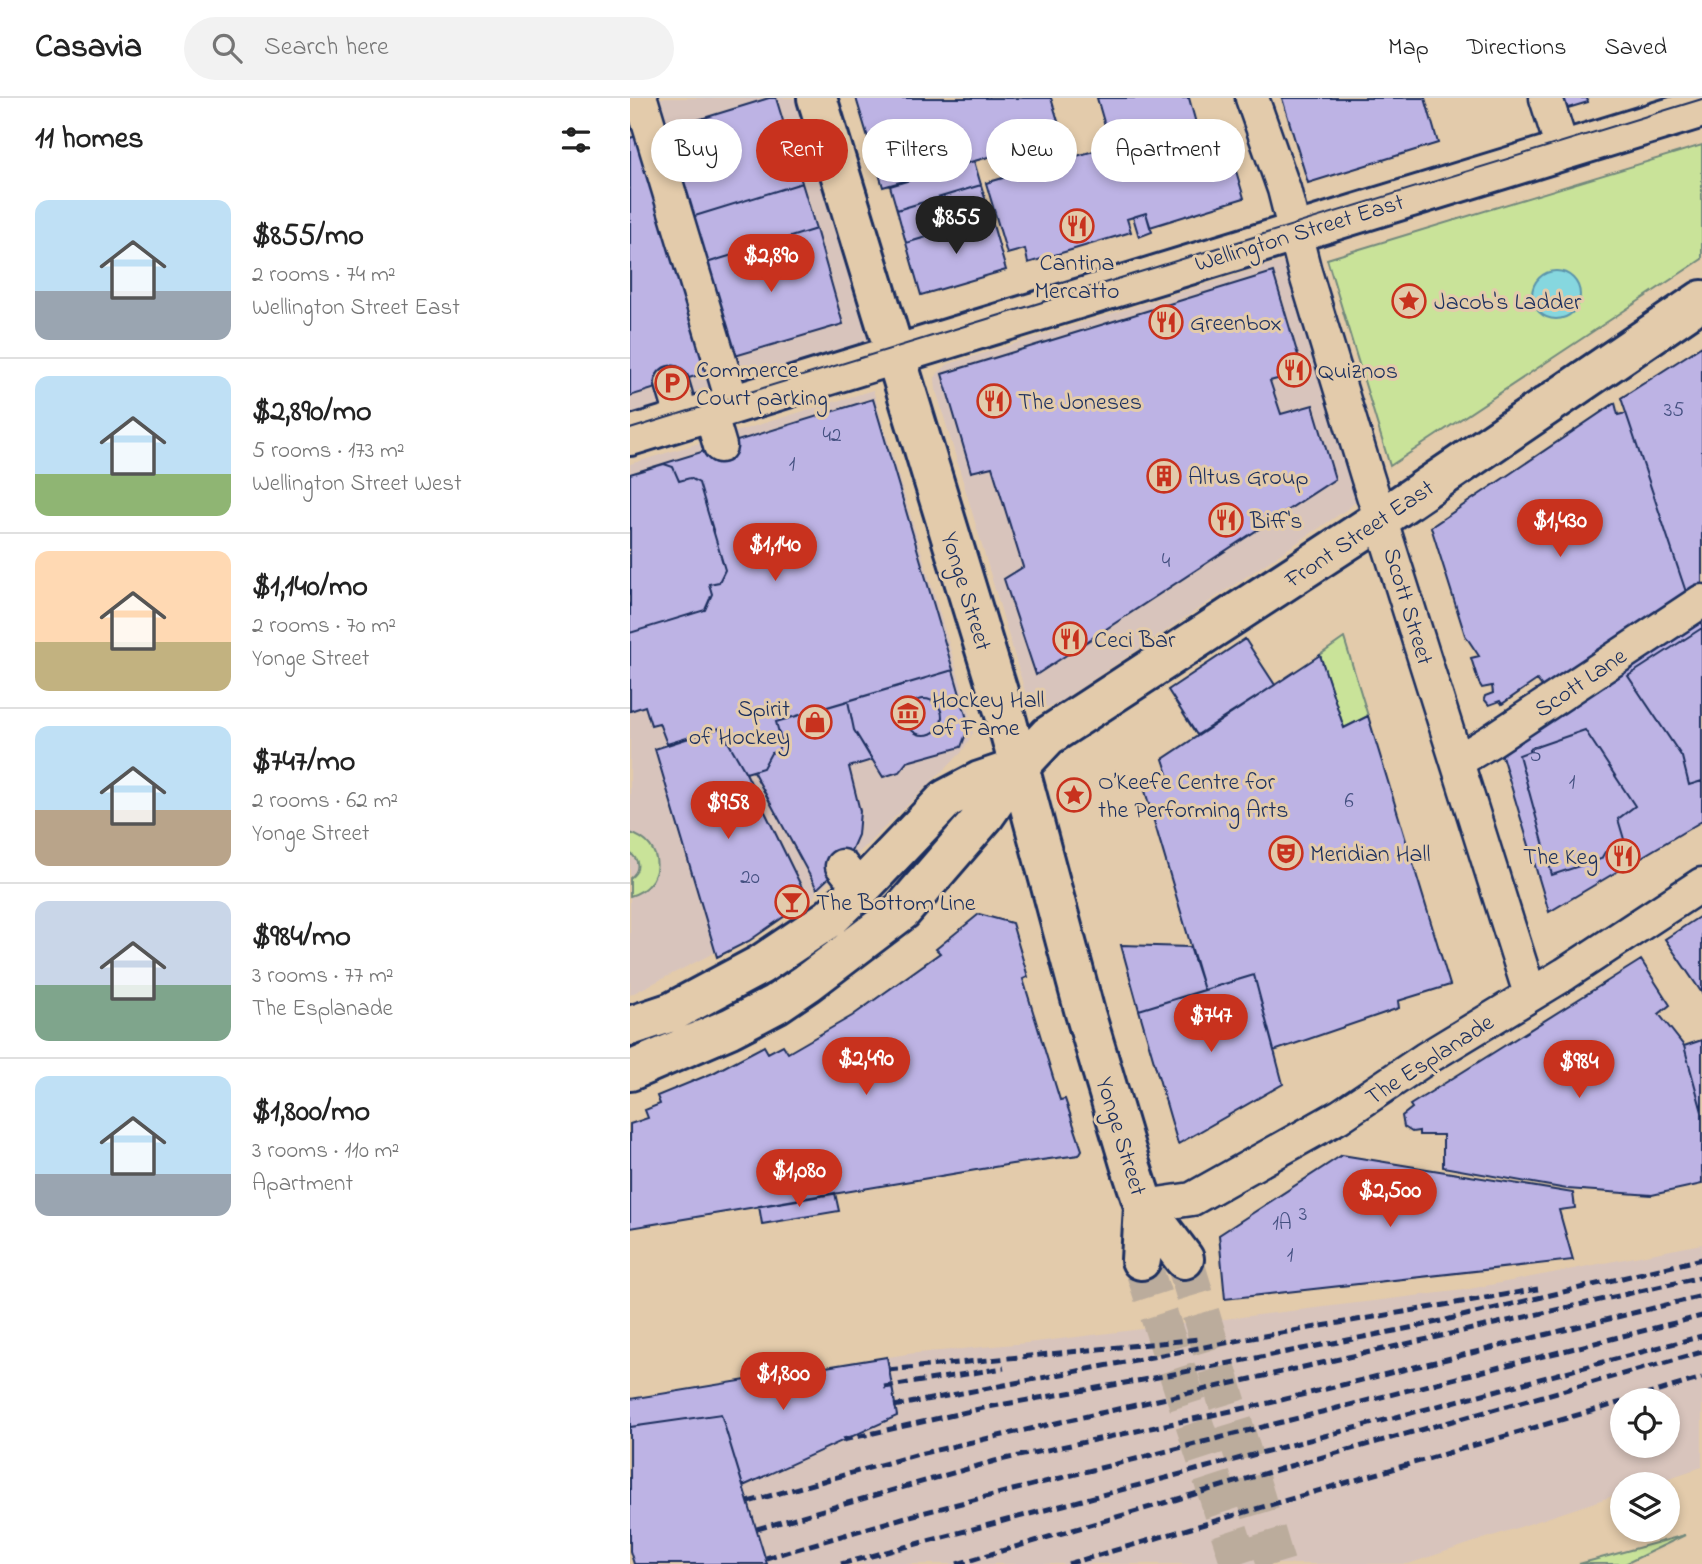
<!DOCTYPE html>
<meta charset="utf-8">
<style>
:root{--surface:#fff;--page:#f2f2f2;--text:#222;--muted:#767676;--line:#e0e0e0;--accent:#c8321e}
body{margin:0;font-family:"Indie Flower",sans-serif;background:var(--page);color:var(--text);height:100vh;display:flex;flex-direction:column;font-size:26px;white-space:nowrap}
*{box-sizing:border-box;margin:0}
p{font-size:23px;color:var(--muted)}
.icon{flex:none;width:38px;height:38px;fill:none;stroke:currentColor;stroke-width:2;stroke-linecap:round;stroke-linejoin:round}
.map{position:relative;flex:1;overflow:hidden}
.sheet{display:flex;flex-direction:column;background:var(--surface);width:630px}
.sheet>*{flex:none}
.guide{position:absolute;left:21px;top:21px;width:665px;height:63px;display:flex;gap:14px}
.buttons{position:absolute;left:980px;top:1290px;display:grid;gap:14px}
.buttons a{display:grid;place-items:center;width:70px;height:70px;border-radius:50%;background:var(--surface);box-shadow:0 4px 10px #0003;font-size:35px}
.price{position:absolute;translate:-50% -60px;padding:0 16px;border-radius:24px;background:var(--accent);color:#fff;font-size:23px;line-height:46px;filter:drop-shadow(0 2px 4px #0008)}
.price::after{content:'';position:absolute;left:50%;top:42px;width:21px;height:16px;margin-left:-10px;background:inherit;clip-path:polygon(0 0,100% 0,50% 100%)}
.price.active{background:#222;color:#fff}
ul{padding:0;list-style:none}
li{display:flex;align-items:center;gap:21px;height:175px;padding:0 35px}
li+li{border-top:2px solid var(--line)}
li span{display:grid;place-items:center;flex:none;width:196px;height:140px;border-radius:14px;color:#555}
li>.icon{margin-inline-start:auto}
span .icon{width:84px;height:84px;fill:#fffc;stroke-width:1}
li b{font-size:30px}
h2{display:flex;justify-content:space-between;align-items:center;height:84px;padding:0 35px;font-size:30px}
.chip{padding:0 24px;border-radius:32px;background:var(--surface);box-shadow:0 4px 10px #0003;font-size:24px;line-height:63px}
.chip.active{background:var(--accent);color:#fff}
header{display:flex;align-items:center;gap:42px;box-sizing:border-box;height:98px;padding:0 35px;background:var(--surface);border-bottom:2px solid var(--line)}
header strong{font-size:33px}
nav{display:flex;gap:38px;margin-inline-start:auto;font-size:24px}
.search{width:490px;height:63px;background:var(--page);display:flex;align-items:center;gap:18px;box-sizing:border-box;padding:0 24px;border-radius:38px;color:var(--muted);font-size:26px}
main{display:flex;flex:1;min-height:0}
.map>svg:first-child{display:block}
</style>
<header>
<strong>Casavia</strong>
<div class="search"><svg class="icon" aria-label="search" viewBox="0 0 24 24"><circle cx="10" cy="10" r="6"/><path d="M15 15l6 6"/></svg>Search here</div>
<nav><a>Map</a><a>Directions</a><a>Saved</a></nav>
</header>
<main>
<section class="sheet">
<h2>11 homes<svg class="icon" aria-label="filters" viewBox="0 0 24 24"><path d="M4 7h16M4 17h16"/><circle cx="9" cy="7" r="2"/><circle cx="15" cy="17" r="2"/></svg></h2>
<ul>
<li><span style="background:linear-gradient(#bfe0f5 65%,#9aa5b1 0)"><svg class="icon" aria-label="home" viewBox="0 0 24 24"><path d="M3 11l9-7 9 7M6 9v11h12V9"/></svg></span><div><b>$855/mo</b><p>2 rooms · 74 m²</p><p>Wellington Street East</p></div></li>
<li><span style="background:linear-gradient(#bfe0f5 70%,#8fb573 0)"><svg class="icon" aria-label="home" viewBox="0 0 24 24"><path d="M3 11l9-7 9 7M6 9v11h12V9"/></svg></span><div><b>$2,890/mo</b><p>5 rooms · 173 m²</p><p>Wellington Street West</p></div></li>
<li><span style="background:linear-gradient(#ffd9b3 65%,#c2b280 0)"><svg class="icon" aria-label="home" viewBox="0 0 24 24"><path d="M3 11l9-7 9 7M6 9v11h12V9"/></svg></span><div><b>$1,140/mo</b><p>2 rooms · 70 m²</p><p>Yonge Street</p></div></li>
<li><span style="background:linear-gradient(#bfe0f5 60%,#b9a48a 0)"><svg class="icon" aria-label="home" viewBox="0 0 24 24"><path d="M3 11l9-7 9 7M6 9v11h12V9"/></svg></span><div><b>$747/mo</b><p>2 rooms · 62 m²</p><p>Yonge Street</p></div></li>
<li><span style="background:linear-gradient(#c9d6e8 60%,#7fa58c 0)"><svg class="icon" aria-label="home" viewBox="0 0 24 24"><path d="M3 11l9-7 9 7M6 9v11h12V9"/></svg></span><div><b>$984/mo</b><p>3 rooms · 77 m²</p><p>The Esplanade</p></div></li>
<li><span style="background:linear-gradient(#bfe0f5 70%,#9aa5b1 0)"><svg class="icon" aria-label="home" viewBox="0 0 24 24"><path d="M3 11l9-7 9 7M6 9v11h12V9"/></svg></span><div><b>$1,800/mo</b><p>3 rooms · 110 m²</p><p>Apartment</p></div></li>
</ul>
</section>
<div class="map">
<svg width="1072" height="1466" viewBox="0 0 1072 1466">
<rect width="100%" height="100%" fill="#e3cbab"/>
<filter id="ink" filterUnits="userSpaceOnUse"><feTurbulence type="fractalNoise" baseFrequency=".0143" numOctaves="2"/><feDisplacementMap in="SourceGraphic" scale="14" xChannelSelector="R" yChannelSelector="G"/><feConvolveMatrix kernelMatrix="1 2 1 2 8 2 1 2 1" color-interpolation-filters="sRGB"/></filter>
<g filter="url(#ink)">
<path fill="#d8c4bc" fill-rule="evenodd" d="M0 0H187L265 257 0 338Z
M653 164 657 166 728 401 719 410 428 605 419 609 404 607 397 600 306 292 305 280 308 275 318 266 645 165Z
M243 292 342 623 343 635 331 655 170 812 0 897V366Z
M1072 1146V1369L1021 1386H992V1395L778 1466H17L0 1301 277 1256 397 1245 834 1192ZM992 1302H1038V1348H992Z"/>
<path fill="#c9e399" stroke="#72897c" stroke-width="2" d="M1072 47V161L760 368 697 161Z
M714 540 738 618 714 630 690 557Z
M0 735C36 746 35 788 0 798V780C10 773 10 762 0 755Z
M1055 1437 995 1466H949Z"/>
<path fill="#86d7df" stroke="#5b94ab" stroke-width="2" d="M902 197a24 24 0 1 1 48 0a24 24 0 1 1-48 0Z"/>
<path fill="#bdb3e4" stroke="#1b2f5e" stroke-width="2" d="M139 0H146L172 85 52 122 25 35Z
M226 0H421L431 33 387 46 388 49 355 60 253 89Z
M467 0H559L572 47 596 39 614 100 520 129 516 115 497 121 501 134 398 165 395 151 377 156 356 85 477 49 475 39 478 38Z
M652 0H795L808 45 678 85Z
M924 0H957L958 4 928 13Z
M12 36 85 272 0 298V40Z
M344 63 351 87 267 112 260 88Z
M172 85 186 131 67 168 52 122Z
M351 87 361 120 276 145 267 112Z
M516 115 522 134 509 139 503 119Z
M361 120 376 172 291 197 276 145Z
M186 131 213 226 98 260 67 168Z
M643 174 673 274 640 283 651 316 683 307 705 381 406 577 374 481 393 469 362 369 341 374 312 276Z
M1072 248V491L1058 500 991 300Z
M243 301 323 572 146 624 151 642 148 653 141 655 133 670 116 675 90 630 37 646 29 625 21 627 15 608 0 613V376Z
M985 305 988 317 996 315 1058 500 915 592 907 582 872 606 870 603 859 607 854 601 855 598 863 595 862 588 852 590 849 585 841 560 849 558 835 537 801 429Z
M34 366 43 369 49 383 60 380 69 385 95 472 89 484 79 486 82 496 75 512 0 535V376Z
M1072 516V723L919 814 870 651Z
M1072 530V683L1059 687 1052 659 998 578Z
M615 541 645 587 567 637 538 592Z
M690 557 714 630 738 618 820 887 768 903 769 910 644 953 624 877 574 892 513 686 540 682 533 661Z
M323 572 339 628 331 649 277 664 269 674 253 679 224 632 218 603Z
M276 619a18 18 0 1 1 36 0a18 18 0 1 1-36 0Z
M218 603 224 632 242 662 219 669 230 713 228 737 220 755 224 756 187 791 123 673 133 670 141 655 148 653 151 642 146 624Z
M90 630 116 675 178 802 119 843 87 859 25 651Z
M955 632 1005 708 988 721 996 748 975 754 971 761 922 777 889 657 900 653V651Z
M349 816 382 825 398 879 393 881 430 1002 435 1001 452 1052 449 1057 382 1066 0 1130V1026L18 1020 15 1012 30 1006 27 998 83 975 134 948 138 955 153 947 158 955 222 918 310 855 306 851Z
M1072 817V895L1035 841Z
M491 847 560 849 574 892 509 912Z
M1011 862 1040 907 1029 916 1054 948 1072 1014V1086L1022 1097 937 1091 813 1069V1037H789V1033L782 1034 774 1029 772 1018 782 1010 780 1007Z
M624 877 653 986 548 1046 509 912Z
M1072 942V1014L1054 948Z
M1072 942V1014L1054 948Z
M712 1057 943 1095 945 1110 929 1112 943 1162 595 1201 589 1137Z
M205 1095 209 1113 132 1126 129 1108Z
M257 1259 267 1318 113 1388 91 1316 0 1329V1301Z
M91 1316 137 1466H4L0 1453V1329Z"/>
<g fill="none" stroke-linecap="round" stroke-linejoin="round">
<path stroke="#bbac9c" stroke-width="38" stroke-dasharray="38 19" stroke-linecap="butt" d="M554 1161 646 1466
M511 1162 610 1466"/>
<defs>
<path id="minor" d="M622 0 654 91 675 174 737 378 900 896
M916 0 933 53
M12 4 103 306
M42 285 53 322
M80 314 90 348
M828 663 861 643 1072 503
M212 768 230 791
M514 1108 562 1101 710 1018 795 961 935 876 1072 786"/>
<path id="major" d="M187 0 376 620 455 915 500 1066 514 1108 554 1161
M0 338 1072 10
M0 928 42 914 130 867 200 820 230 791 316 701 350 683 388 670
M0 973 100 930 146 906 177 885 272 813 355 717 388 670 418 638 752 420 1072 202
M511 1162 514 1108"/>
</defs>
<use href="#minor" stroke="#1b2f5e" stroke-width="37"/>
<use href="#major" stroke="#1b2f5e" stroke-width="44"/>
<use href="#minor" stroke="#e3cbab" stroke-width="32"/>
<use href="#major" stroke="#e3cbab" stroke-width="38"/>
<path stroke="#1b2f5e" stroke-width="2" d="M0 331 1072 1"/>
<path stroke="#1b2f5e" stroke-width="5" stroke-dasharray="10 5" stroke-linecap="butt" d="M258 1272 570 1241
M254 1289 374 1270
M999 1302 1072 1280
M264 1308 616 1241 908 1191
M213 1342 358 1309 518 1281 790 1228 1072 1161
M118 1404 289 1356 1072 1179
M127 1431 365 1363 639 1305 1072 1198
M136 1460 276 1419 1072 1218
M211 1466 1072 1238
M327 1466 660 1368 1072 1254
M438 1466 992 1304"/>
</g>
</g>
<defs>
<symbol id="restaurant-ring" viewBox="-11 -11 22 22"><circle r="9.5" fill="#e3cbab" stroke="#c8321e" stroke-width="1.5"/><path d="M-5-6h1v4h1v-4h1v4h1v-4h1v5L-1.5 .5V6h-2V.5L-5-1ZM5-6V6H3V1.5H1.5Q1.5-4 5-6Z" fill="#c8321e"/></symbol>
<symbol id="sight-ring" viewBox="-11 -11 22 22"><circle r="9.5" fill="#e3cbab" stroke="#c8321e" stroke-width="1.5"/><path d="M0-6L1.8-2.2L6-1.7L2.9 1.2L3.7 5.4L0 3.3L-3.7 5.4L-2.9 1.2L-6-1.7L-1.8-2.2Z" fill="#c8321e"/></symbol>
<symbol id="parking-ring" viewBox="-11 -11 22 22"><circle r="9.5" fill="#e3cbab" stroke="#c8321e" stroke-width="1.5"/><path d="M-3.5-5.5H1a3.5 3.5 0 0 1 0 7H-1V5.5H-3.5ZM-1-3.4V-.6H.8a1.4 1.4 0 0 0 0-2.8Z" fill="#c8321e"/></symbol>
<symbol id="building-ring" viewBox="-11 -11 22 22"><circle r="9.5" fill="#e3cbab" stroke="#c8321e" stroke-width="1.5"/><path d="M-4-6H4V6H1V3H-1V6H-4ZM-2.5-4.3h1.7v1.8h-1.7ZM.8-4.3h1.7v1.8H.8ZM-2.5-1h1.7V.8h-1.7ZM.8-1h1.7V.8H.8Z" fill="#c8321e"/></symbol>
<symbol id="museum-ring" viewBox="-11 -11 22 22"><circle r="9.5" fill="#e3cbab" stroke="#c8321e" stroke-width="1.5"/><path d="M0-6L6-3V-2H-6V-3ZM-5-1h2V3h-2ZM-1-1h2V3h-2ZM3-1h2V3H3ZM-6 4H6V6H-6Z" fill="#c8321e"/></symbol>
<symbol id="shop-ring" viewBox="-11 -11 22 22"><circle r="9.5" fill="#e3cbab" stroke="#c8321e" stroke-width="1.5"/><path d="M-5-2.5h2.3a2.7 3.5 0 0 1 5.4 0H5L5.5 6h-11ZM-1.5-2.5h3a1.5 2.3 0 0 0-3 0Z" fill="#c8321e"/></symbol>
<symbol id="theatre-ring" viewBox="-11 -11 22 22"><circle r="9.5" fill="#e3cbab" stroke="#c8321e" stroke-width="1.5"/><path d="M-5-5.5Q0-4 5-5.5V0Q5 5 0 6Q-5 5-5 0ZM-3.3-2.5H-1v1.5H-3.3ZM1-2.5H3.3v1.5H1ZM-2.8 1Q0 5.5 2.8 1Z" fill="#c8321e"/></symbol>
<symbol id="bar-ring" viewBox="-11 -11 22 22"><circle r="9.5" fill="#e3cbab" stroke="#c8321e" stroke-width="1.5"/><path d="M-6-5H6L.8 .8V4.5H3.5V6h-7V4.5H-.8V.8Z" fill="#c8321e"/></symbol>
</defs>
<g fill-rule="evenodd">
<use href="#restaurant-ring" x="428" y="109" width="38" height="38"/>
<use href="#sight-ring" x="760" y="184" width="38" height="38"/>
<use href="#restaurant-ring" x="517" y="205" width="38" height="38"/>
<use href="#restaurant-ring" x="645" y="253" width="38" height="38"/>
<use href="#parking-ring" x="23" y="266" width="38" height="38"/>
<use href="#restaurant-ring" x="345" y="284" width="38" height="38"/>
<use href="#building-ring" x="515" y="359" width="38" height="38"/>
<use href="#restaurant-ring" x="577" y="403" width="38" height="38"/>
<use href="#restaurant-ring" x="421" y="522" width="38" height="38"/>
<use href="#museum-ring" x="259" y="596" width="38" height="38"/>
<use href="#shop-ring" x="166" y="605" width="38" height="38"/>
<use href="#sight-ring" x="425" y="678" width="38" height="38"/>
<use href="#theatre-ring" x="637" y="736" width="38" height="38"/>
<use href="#restaurant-ring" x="974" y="739" width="38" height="38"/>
<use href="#bar-ring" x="143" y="785" width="38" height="38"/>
</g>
<g text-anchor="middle" stroke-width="6" stroke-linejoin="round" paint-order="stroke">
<g font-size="21" fill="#445080">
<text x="1044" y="318">35</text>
<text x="202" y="343">42</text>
<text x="162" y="372">1</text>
<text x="536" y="469">4</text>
<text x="906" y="663">5</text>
<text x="942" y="690">1</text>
<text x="719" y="709">6</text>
<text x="120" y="785">20</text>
<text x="673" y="1122">3</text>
<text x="652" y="1131">1A</text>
<text x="660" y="1163">1</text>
</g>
<g font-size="24" fill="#1b2f5e" stroke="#e3cbab">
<text transform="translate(669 134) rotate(-17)" y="8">Wellington Street East</text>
<text transform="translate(729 435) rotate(-34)" y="8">Front Street East</text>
<text transform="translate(337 493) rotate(73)" y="8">Yonge Street</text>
<text transform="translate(779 508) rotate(73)" y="8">Scott Street</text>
<text transform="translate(950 584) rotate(-34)" y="8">Scott Lane</text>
<text transform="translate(799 961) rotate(-33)" y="8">The Esplanade</text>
<text transform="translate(492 1038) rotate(73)" y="8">Yonge Street</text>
</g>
<g font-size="24" fill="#1b2f5e" stroke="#e3cbab" text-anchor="start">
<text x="447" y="172" text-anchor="middle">Cantina<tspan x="447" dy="28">Mercatto</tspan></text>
<text x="804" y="211">Jacob's Ladder</text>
<text x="560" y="232">Greenbox</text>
<text x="66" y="279">Commerce<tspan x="66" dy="28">Court parking</tspan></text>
<text x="688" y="280">Quiznos</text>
<text x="388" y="311">The Joneses</text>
<text x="558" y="386">Altus Group</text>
<text x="620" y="430">Biff's</text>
<text x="464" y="549">Ceci Bar</text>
<text x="302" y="609">Hockey Hall<tspan x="302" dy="28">of Fame</tspan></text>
<text x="160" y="618" text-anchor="end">Spirit<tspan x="160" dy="28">of Hockey</tspan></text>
<text x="468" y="691">O’Keefe Centre for<tspan x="468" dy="28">the Performing Arts</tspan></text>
<text x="680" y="763">Meridian Hall</text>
<text x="968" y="766" text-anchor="end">The Keg</text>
<text x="186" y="812">The Bottom Line</text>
</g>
</g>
</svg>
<div class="buttons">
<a><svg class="icon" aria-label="locate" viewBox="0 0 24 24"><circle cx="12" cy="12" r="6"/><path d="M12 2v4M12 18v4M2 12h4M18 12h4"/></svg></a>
<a><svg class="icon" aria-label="layers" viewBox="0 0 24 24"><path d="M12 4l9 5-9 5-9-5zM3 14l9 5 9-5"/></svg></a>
</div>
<b class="price active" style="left:326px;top:158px">$855</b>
<b class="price" style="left:141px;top:196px">$2,890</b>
<b class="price" style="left:930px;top:461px">$1,430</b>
<b class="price" style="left:145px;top:485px">$1,140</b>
<b class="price" style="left:98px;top:743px">$958</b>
<b class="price" style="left:581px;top:956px">$747</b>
<b class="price" style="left:236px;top:999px">$2,490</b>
<b class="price" style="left:949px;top:1002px">$984</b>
<b class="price" style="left:169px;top:1111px">$1,080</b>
<b class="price" style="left:760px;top:1131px">$2,500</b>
<b class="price" style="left:153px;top:1314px">$1,800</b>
<div class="guide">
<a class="chip">Buy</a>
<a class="chip active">Rent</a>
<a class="chip">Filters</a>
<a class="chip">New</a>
<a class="chip">Apartment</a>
</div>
</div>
</main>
